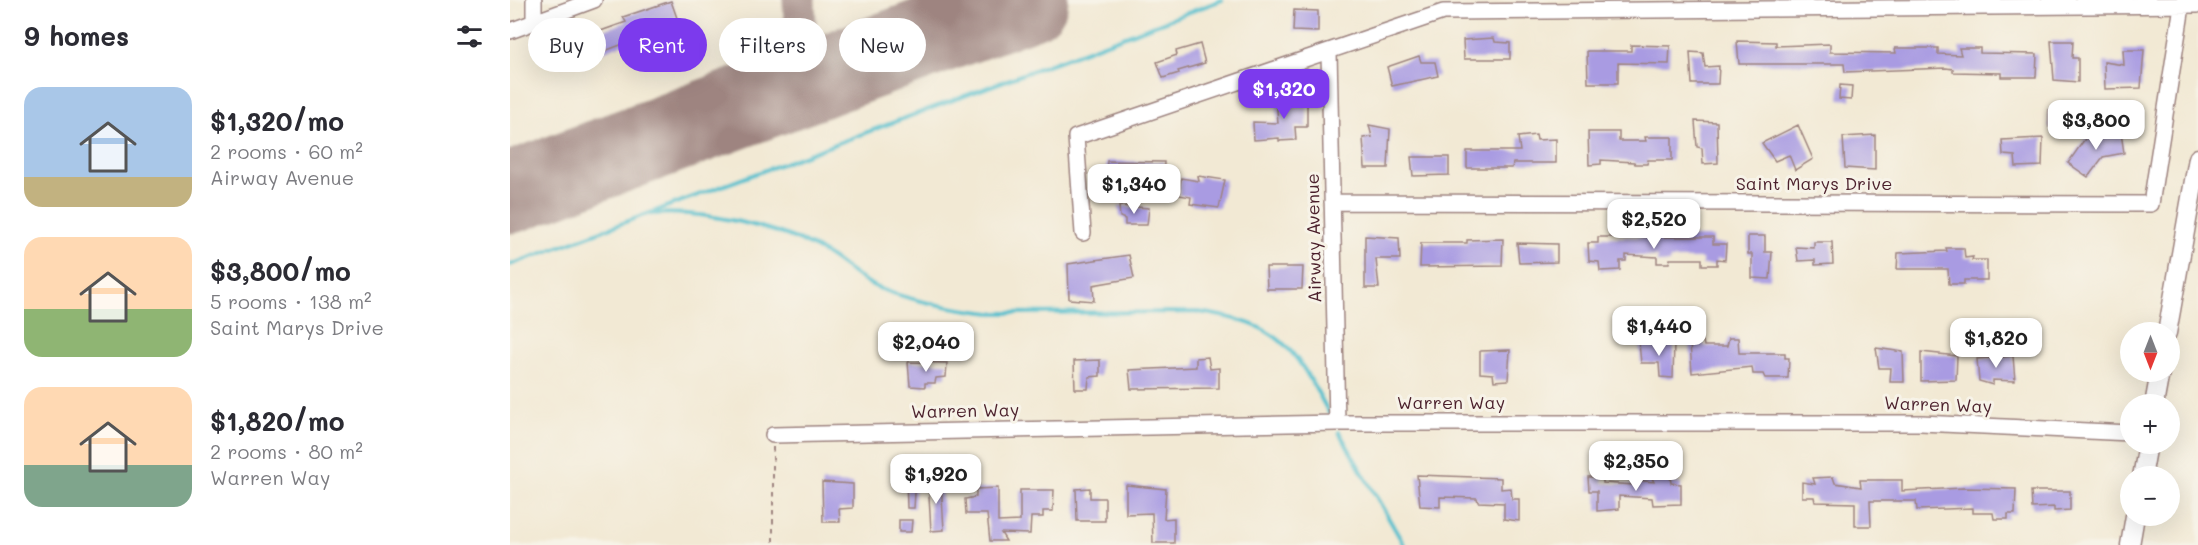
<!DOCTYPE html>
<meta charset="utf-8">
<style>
:root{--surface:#fff;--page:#f7f7f7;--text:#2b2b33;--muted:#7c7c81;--accent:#7c3aed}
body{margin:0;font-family:Mali,sans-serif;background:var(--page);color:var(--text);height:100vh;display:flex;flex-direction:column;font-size:22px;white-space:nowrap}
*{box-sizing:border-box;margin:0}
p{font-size:20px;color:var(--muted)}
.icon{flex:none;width:33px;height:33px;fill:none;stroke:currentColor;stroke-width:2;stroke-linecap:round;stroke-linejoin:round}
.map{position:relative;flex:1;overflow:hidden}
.panel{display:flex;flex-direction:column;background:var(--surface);width:510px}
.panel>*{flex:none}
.guide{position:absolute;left:18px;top:18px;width:570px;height:54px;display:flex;gap:12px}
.needle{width:39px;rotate:180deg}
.controls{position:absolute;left:1610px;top:322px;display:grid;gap:12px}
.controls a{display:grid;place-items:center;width:60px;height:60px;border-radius:50%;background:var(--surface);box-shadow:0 6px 24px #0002;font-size:30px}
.price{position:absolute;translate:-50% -51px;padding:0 14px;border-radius:12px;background:#fff;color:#222;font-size:20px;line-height:39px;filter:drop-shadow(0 2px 3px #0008)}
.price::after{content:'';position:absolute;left:50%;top:36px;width:18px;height:14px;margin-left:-9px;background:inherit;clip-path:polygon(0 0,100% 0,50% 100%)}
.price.selected{background:var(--accent);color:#fff}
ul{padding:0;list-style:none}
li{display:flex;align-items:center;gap:18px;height:150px;padding:0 24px}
li span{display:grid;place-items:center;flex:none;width:168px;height:120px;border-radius:18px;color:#555}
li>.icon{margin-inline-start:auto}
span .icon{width:72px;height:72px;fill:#fffc;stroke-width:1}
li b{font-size:26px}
h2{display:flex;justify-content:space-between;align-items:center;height:72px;padding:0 24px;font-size:26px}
.chip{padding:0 21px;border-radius:27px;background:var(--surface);box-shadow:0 6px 24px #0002;font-size:21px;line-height:54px}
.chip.selected{background:var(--accent);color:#fff}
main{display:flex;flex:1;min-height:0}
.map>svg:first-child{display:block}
</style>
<main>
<section class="panel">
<h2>9 homes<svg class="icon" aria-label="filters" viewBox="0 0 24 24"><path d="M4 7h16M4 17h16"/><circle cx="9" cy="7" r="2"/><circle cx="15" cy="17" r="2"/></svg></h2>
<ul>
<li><span style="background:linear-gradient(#a9c7e8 75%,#c2b280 0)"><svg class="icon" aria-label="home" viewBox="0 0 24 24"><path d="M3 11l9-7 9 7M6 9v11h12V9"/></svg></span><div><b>$1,320/mo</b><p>2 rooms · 60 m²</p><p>Airway Avenue</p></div></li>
<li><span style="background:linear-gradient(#ffd9b3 60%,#8fb573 0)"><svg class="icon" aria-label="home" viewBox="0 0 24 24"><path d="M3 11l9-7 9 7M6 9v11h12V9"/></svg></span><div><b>$3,800/mo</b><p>5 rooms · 138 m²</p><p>Saint Marys Drive</p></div></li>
<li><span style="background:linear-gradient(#ffd9b3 65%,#7fa58c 0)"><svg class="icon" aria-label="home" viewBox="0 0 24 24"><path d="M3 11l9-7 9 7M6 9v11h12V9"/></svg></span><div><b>$1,820/mo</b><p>2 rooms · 80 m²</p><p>Warren Way</p></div></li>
</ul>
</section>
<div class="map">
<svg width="1688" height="545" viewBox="0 0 1688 545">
<rect width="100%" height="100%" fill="#f7f3e8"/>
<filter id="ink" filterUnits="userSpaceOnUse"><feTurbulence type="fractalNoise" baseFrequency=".0167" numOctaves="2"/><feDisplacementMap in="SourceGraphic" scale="12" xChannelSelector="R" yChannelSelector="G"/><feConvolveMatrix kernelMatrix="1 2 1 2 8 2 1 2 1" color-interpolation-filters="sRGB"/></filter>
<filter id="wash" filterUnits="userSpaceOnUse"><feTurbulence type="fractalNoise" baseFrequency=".008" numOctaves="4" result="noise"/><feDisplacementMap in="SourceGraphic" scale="24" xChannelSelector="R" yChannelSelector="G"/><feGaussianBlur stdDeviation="1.35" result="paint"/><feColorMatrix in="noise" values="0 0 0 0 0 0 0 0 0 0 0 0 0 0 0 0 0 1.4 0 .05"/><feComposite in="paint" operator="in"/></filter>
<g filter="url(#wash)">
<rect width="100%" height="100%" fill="#f2e9d4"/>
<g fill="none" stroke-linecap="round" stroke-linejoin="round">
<path stroke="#54c0ce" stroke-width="4" d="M142 214C191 210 266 226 309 250 330 262 348 280 371 289 406 302 445 309 482 313L689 312C770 324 782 344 819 413
M0 265 712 0
M829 432 894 545"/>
<path stroke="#9e8480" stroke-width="33" d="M291 53 305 71 321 74
M275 91 286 70 291 53 289 0"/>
<path stroke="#9e8480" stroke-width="81" d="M0 193 518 0"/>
</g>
<g id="blocks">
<path fill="#a99be2" d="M161 1 167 18 147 25 150 34 123 44 121 41 92 52 85 33 116 22 113 17Z
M784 10 808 11V32L783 31Z
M984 38 985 42 1000 43V59H954L953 40Z
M1227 41 1266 42V46L1320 44V52L1386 53 1385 48H1428V54L1451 55 1449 48H1470V53L1527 54 1526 77H1491V73L1443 72V69L1436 68 1335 72 1334 64H1229Z
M1541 41H1563L1562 58H1568V82L1544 80Z
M690 44 695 63 668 71 669 73 653 78 647 62 667 55 666 51Z
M1121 45 1160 46 1159 64 1108 63V83H1078L1077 51H1121Z
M1613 50H1634L1631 88 1595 89 1594 62 1614 65Z
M1180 52 1193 53 1195 67 1209 66 1208 84H1182Z
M909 56 911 62H925L928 76 882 86 877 67Z
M1330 85 1342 86 1341 100 1329 99Z
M797 95V127H785L786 140 769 141V138L744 140 743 122 768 123 766 98Z
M1539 110H1563V127H1539Z
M1185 121 1207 122 1208 163 1193 164 1192 148 1187 147Z
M859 125 880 129 878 168H855L853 138 862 137Z
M1288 125 1303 159 1285 170 1279 155 1265 161 1252 143Z
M1078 132H1109V141H1136L1135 137H1162V160H1138L1137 164H1125L1124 162 1091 160V164L1079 165Z
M1579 133H1611L1614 153 1593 157 1578 177 1558 163Z
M1026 135 1027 140 1046 139V163H1003L1002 168H957V151H1010L1008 137Z
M1365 135V170L1335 168 1333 137Z
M1533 138 1532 166 1506 167 1505 156 1493 155 1492 140Z
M901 157H939V175L903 176Z
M597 161 654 162 653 183H637V189H626V183H607L608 174H596Z
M688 176 715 180 709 208 680 204 681 197 669 195 671 178 689 181Z
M609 206 639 208 637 225H615V219L610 217Z
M855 236 889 238 890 259H866L869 288H855Z
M1238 236H1255V252H1262L1260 279 1242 278V254H1238Z
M1088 237H1203V244H1216L1215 260 1207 259V265H1192V259H1160L1159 263H1147V257L1116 255V261H1110V270L1090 271 1089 262 1079 261 1078 243H1088Z
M993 239 992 266 910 267 911 243H957V240Z
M1304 242H1322L1323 264 1305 265V260L1288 261 1286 247 1304 248Z
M1007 243 1047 244V262L1009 263Z
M1436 248H1454L1455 258 1463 257 1462 260H1477V280H1454V284H1439L1438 269H1387L1388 253 1437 251Z
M619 255 624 278 583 285 584 301 559 299 558 264Z
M756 267H793L792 289H757Z
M1219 338H1228L1229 353H1275V358H1279L1278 378H1255L1253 374H1243L1242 367 1182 373 1180 342 1193 341 1194 346H1217Z
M1129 343H1164L1163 378 1150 377 1149 363H1131Z
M1366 348 1393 352 1394 382H1380L1381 368H1369Z
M1000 350 998 380 984 381 983 374 970 373V351Z
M1411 352 1447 356 1446 380 1411 381Z
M1503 356 1505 381 1483 380V385L1469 381 1467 359Z
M698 357 700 369 709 368V388L621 389 619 370 686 367V358Z
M590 360V376L579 377 578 389H565L564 361Z
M398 362 437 363 436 377 426 378 425 383H415V387L400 386Z
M907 475 991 478V489L1001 488 1002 499H1009V521L994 519V503L968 502 967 498 930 497V507L910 506Z
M396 476 406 477 404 508H397Z
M1141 476H1160L1161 483 1171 484V504L1143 505 1142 498 1109 496V509L1087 511V491H1079L1078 477H1093V483L1124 485 1123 480 1144 482Z
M1323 477 1325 483 1351 487 1350 480H1392V491L1454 488 1506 489 1505 514H1498V519H1484L1483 513H1463V508L1407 510 1406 501H1360L1361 526H1345V503L1305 502 1304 497H1292V482L1305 484 1303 478Z
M418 479 431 481 434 530 421 531Z
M312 482 343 484V508L329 509 330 522H313Z
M616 485 656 489 654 519 664 518V543H643L642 513 616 514Z
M488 488V522L510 521V490H544L543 511H533V517H521L520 534 491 533 496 541H480L477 514H456L455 499 466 497V489Z
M580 488V498H595V521H567L566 489Z
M1521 491H1560V510L1544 511V507L1522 508Z
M389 520H402L401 532H389Z"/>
</g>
</g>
<g filter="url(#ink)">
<use href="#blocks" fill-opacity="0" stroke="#9e8480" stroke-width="1.5"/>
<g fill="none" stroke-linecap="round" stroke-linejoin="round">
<defs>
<path id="minor" d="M24 0V22
M0 31 84 0
M819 52 827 423
M822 202 1641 204 1672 6
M573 233 566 137 933 12 1688 5
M263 435 827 423H1411L1620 433"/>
<path id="major" d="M1657 333 1688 158
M1644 405 1650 372
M1632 477 1638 444
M1620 545 1625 516"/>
</defs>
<use href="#minor" stroke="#9e8480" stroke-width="18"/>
<use href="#major" stroke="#9e8480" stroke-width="21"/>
<path stroke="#9e8480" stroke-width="2" stroke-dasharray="4.5 4.5" stroke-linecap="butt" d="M263 447V545"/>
<use href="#minor" stroke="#fff" stroke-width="15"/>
<use href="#major" stroke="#fff" stroke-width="18"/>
</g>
</g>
<g text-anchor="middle" stroke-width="6" stroke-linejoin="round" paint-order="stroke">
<g font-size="18" fill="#4a1f2b" stroke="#f7f3e8">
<text x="1304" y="190">Saint Marys Drive</text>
<text transform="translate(804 238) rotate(-91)" y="6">Airway Avenue</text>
<text x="941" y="409">Warren Way</text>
<text transform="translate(1428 405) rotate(2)" y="6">Warren Way</text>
<text transform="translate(455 411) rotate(-1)" y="6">Warren Way</text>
</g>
</g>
</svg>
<div class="controls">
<a><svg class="needle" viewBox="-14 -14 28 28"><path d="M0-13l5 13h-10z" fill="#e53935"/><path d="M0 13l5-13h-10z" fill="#7c7c81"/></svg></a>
<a>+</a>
<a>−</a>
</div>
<b class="price selected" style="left:774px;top:120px">$1,320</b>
<b class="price" style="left:1586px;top:151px">$3,800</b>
<b class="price" style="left:624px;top:215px">$1,340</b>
<b class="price" style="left:1144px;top:250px">$2,520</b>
<b class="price" style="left:1149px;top:357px">$1,440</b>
<b class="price" style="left:1486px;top:369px">$1,820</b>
<b class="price" style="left:416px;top:373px">$2,040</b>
<b class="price" style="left:1126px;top:492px">$2,350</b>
<b class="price" style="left:426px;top:505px">$1,920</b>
<div class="guide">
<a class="chip">Buy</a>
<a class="chip selected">Rent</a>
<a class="chip">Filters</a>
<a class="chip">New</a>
</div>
</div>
</main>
